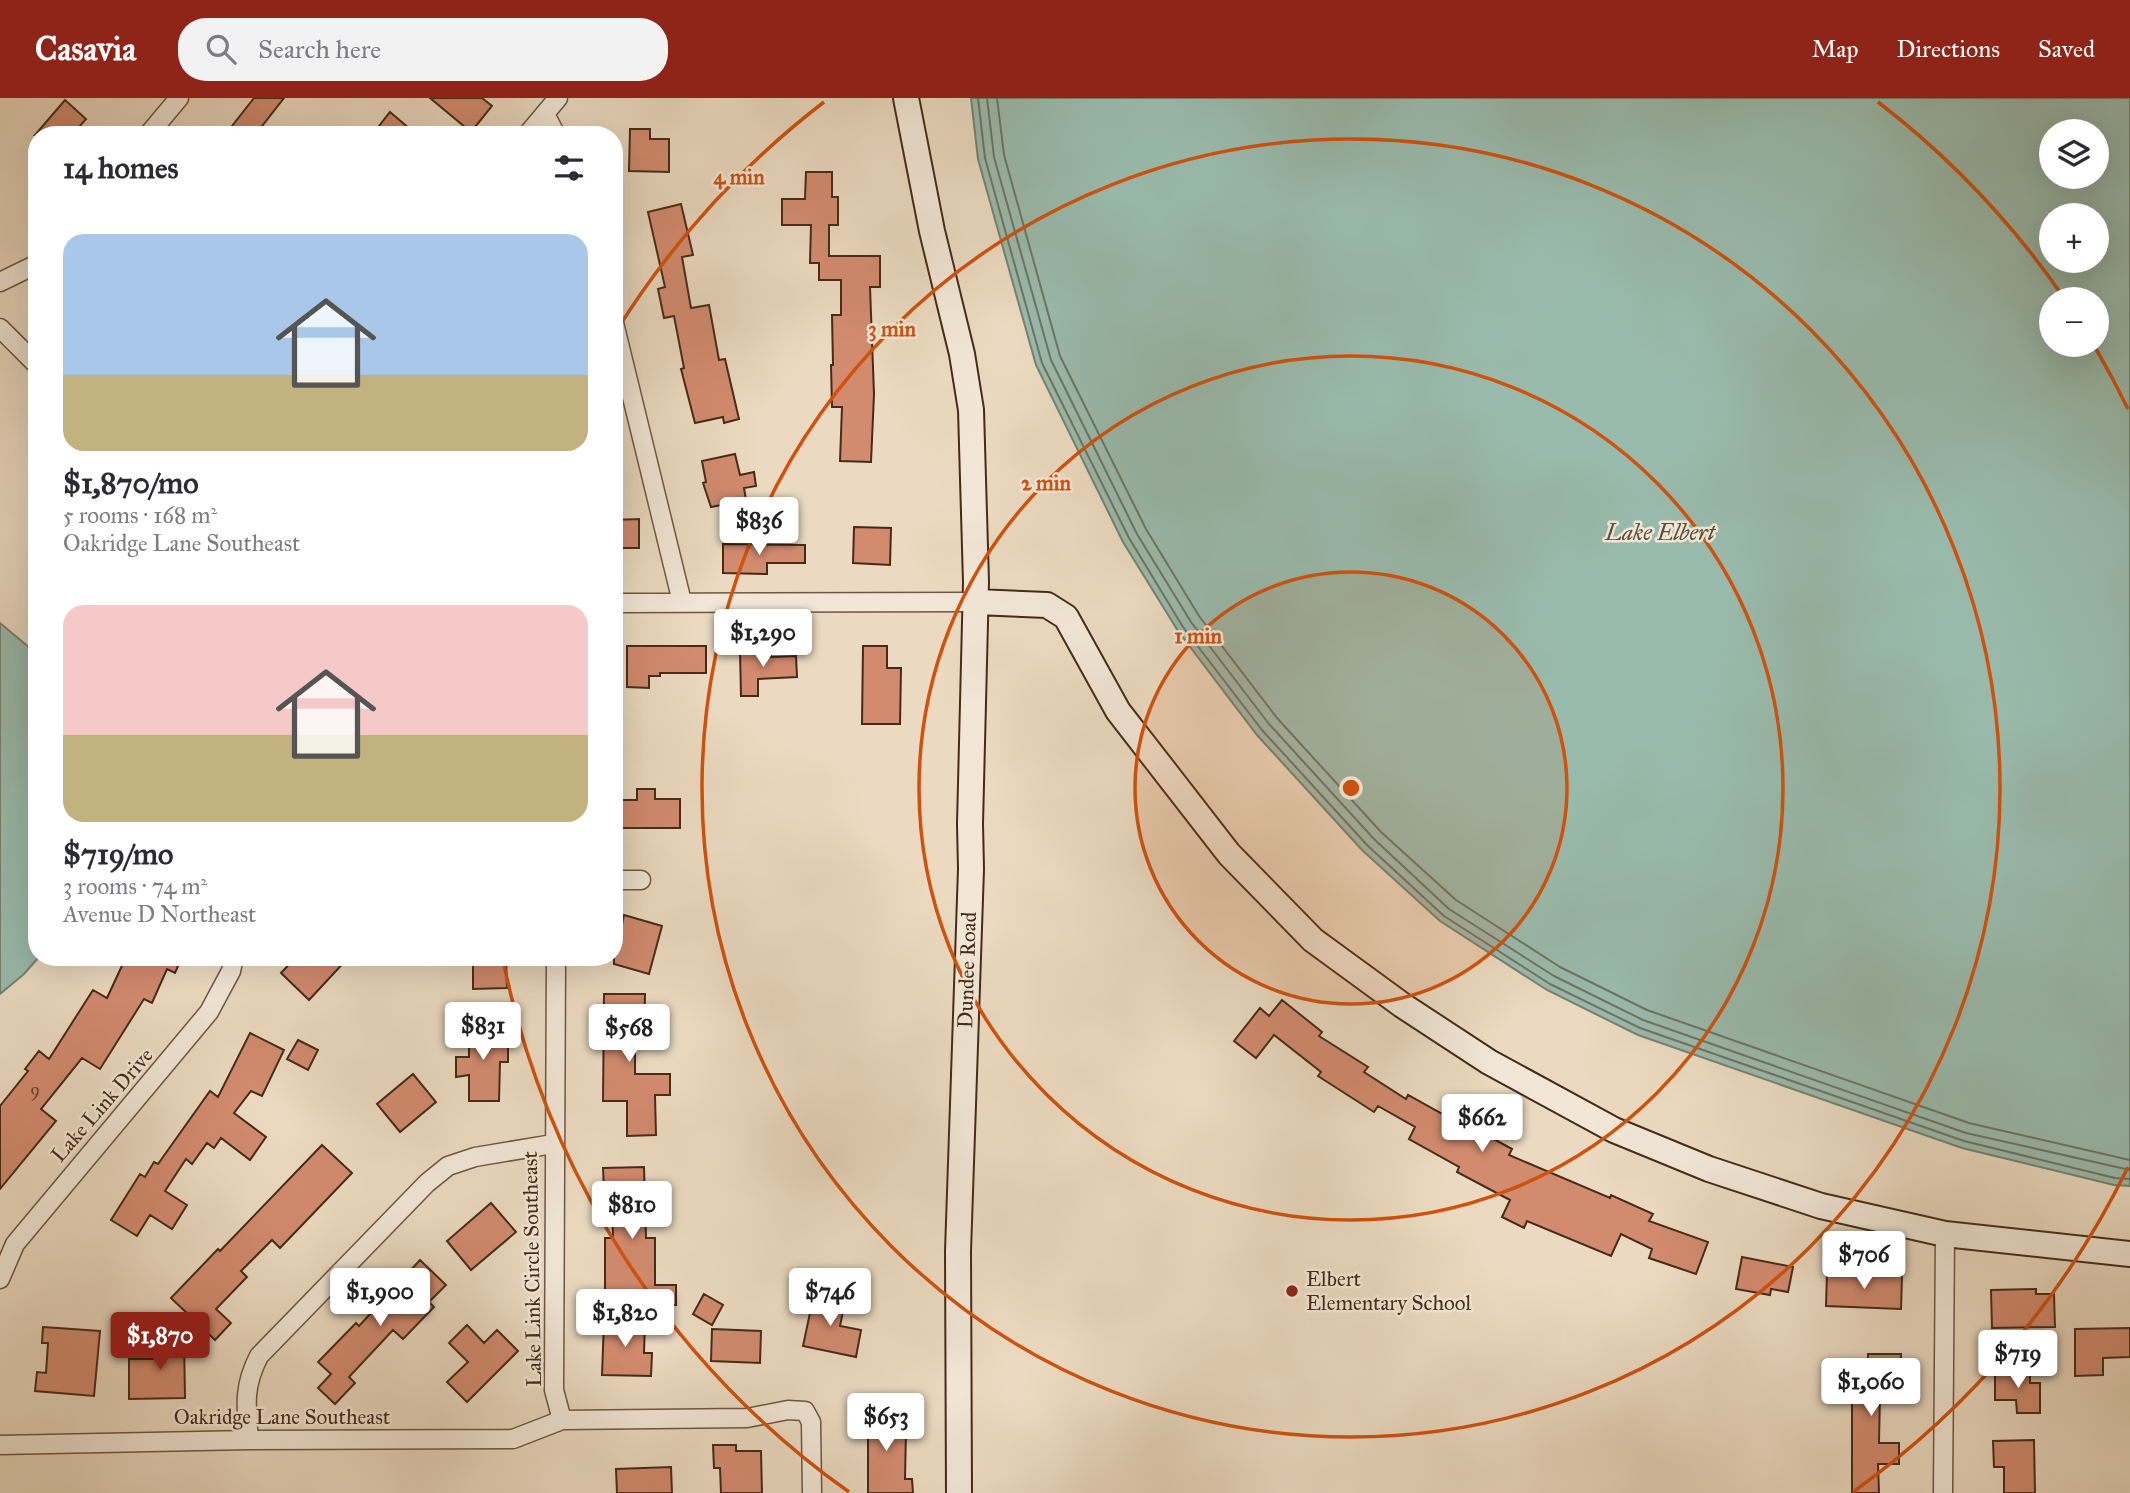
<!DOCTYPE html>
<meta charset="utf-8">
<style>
:root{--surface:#fff;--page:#f2f2f3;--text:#2b2b33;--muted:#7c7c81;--accent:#8f2418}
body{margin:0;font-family:"IM FELL Great Primer",serif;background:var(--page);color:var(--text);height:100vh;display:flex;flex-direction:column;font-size:26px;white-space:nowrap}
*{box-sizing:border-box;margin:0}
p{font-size:23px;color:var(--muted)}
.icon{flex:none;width:38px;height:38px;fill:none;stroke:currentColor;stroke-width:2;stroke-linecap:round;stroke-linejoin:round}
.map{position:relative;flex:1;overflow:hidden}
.side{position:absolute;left:28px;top:28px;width:595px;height:840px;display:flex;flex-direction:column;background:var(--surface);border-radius:28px;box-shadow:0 7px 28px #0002}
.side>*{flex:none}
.buttons{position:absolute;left:2039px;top:21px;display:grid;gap:14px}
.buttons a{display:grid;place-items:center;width:70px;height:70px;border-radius:50%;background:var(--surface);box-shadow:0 7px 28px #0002;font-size:35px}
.price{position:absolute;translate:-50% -60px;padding:0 16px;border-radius:7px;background:#fff;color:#222;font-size:23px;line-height:46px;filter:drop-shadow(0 2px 4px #0008)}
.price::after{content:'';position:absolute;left:50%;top:42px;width:21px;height:16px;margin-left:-10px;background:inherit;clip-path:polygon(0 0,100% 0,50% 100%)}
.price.current{background:var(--accent);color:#fff}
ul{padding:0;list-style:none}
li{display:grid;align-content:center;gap:14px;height:371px;padding:0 35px}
li span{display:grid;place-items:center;height:217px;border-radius:21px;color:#555}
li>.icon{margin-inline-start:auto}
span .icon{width:126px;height:126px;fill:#fffc;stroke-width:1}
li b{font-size:30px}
h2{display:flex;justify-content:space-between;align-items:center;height:84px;padding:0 35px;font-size:30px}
header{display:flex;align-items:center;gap:42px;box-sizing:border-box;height:98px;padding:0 35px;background:var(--accent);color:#fff}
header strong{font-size:33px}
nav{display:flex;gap:38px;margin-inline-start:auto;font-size:24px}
.search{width:490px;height:63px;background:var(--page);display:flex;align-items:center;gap:18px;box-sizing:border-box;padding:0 24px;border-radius:28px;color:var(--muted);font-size:26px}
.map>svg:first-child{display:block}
</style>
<header>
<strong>Casavia</strong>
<div class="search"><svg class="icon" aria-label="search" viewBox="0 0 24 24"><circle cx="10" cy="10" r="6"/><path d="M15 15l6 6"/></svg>Search here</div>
<nav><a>Map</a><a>Directions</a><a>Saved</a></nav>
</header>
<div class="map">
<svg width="2130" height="1395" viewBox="0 0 2130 1395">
<rect width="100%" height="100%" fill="#ebdac1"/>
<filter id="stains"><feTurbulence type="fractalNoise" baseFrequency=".00286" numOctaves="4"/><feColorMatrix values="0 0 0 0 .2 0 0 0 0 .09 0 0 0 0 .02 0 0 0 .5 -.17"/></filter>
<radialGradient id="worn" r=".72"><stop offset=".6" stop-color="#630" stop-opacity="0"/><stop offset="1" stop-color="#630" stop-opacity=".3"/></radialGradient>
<path fill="#99bbad" stroke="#788171" stroke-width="2" fill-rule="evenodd" d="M971 0H2130V1088L2114 1087 1962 1050 1638 937 1547 892 1440 823 1362 752 1257 637 1178 533 1123 444 1036 267 978 61ZM2051 33H2096V79H2051ZM2051 117H2096V163H2051ZM2051 201H2096V247H2051Z
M0 525 37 556V859H39L24 876 0 896Z"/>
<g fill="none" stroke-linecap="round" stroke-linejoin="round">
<path stroke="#707362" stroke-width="2" d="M978 0 985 60 1042 265 1129 440 1183 529 1262 632 1367 747 1444 818 1550 886 1640 930 1964 1043 2115 1080 2130 1081
M987 0 994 59 1051 262 1137 436 1191 524 1269 626 1374 741 1449 811 1554 878 1643 922 1966 1035 2130 1072
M997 0 1004 57 1060 258 1146 431 1199 518 1277 620 1381 734 1456 802 1560 869 1647 912 1969 1025 2130 1062"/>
</g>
<path fill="#d28b6f" stroke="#462b18" stroke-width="2" d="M254 0H284L255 37H225Z
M430 0H482L492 8 471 34Z
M65 2 86 21 72 37H35Z
M390 14 417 37H372Z
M630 31H650V41H669V74L629 73Z
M806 74H832V99H838V127H829V158H880V189H870L874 296 871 364 840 363 842 309H832L831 267H833L832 217H841V182H819V165H810L811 127H782V101H805Z
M681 106 693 157 682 159 691 210 709 207 719 262 725 261 739 321 724 325 723 319 695 325 681 271 684 270 674 218 664 220 658 191 665 189 648 114Z
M735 356 740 377 754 374 756 388 744 390 746 402 711 409 703 385 706 384 702 363Z
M639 421V450H614V422Z
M854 429 891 430 890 467 853 465Z
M723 446 805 447V465H767V476L723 475Z
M627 548H706V575H660V578H649V590L627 589Z
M863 548H887V570H901L900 626H862Z
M771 551V559L796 558 797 579 758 581V598H741L740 552Z
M637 691H655V701H680V730H614V702H637Z
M624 817 662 828 649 876 614 866V824L622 826Z
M126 859H182L175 875 167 871 152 905 144 901 100 971 82 960 41 1011 56 1023 0 1091V1008L28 973 25 971 39 953 49 961 93 892 107 900Z
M296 859H349L309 902 281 875Z
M473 859H506L507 890 473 891Z
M604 896H645L644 936H635V976H670V997H655L656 1037 627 1038V1003H603Z
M1282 902 1322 934 1319 938 1368 969 1364 974 1406 1001 1408 997 1482 1038 1483 1035 1512 1051 1509 1057 1610 1100 1611 1097 1653 1116 1649 1123 1708 1144 1696 1176 1649 1160 1652 1151 1621 1136 1611 1158 1527 1123 1524 1130 1502 1119 1510 1102 1457 1074 1459 1069 1409 1041 1415 1029 1378 1008 1374 1014 1318 978 1321 974 1274 937 1256 960 1234 943 1260 910 1269 918Z
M469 926H500V945H508V964H500L499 1003H469V977L456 979V959H469Z
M250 935 284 952 262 998 251 993 234 1015 266 1039 250 1062 221 1040 214 1050 207 1045 192 1066 186 1061 165 1093 187 1107 172 1131 150 1117 137 1138 111 1122 140 1076 145 1079 154 1064 158 1066 210 993 218 999Z
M298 942 318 952 308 972 287 961Z
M413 976 436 1004 400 1034 377 1006Z
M322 1047 352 1075 280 1150 272 1142 241 1173 247 1179 216 1211 231 1225 215 1242 171 1200 218 1151 220 1153Z
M644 1069 646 1140H655V1187H676V1207H640V1195H605V1140H613L612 1093 604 1094 603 1070Z
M491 1105 516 1134 471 1172 447 1143Z
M1742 1159 1793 1169 1788 1194 1771 1191 1770 1197 1736 1191Z
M420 1162 446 1187 429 1204 434 1209 403 1241 393 1232 349 1279 355 1285 335 1306 318 1290 331 1276 318 1264 356 1225 359 1228Z
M1827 1175 1902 1178 1901 1211 1826 1208Z
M2036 1191V1196H2054L2055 1229 1992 1230 1991 1192Z
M704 1196 723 1207 712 1227 693 1216Z
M814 1196 845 1203 840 1228 861 1232 856 1259 803 1248Z
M604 1222 645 1223 644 1255H652L651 1278 602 1277Z
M467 1227 484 1245 497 1232 518 1253 467 1304 447 1284 468 1264 449 1245Z
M43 1229 100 1233 94 1298 35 1293 37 1274 46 1275 48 1245H42Z
M2130 1230V1259L2103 1260V1277L2075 1278V1231Z
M712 1231 761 1233 760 1265 711 1263Z
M156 1240H184L185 1300 129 1301V1261H156Z
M1868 1256H1901L1900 1296 1880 1295 1879 1345H1899V1366H1878L1879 1395H1852V1295H1844V1268L1868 1269Z
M1995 1271H2030V1285H2040V1315H2017L2016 1302H1995Z
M868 1308H896L895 1331 906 1332 905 1381H912L913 1395H868Z
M2034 1342 2035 1395H2004V1369H1994L1993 1343Z
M713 1347H736V1353H761L762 1395H721L720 1370H714Z
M671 1369 672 1395H617L616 1371Z"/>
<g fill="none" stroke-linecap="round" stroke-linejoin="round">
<defs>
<path id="street" d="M545 16 556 37
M148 37 179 0
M527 37 558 0
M0 184 37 166
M614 225 682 504
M0 230 37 267
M614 505 976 504
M614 782H641
M556 859 554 1292 562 1322
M0 1181 15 1146 209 914 231 873 234 859
M249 1342C246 1308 243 1289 259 1258L427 1085 448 1068 475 1059 553 1046
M0 1347 249 1342 513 1341 562 1322 747 1320 788 1312 805 1313 811 1324 812 1395
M1943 1395 1945 1136"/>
<path id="secondary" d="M906 0 932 133 962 256 971 312 976 484 970 726 971 771 958 1153 959 1395
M976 504 1047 507 1066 519 1118 613 1229 756 1313 842 1402 907 1489 964 1614 1032 1709 1071 1821 1108 1945 1136 2130 1156"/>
</defs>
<use href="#street" stroke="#6f5742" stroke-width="21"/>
<use href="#secondary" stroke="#462b18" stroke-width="28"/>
<use href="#street" stroke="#f2e7d7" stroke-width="18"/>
<use href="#secondary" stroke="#f2e7d7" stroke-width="24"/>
</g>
<circle cx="1351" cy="690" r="216" fill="#d0520e" fill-opacity=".12"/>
<g fill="none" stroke="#d0520e" stroke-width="3.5">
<circle cx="1351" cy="690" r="216"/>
<circle cx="1351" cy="690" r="432"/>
<circle cx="1351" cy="690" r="649"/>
<path d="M2128 1069A865 865 0 0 1 1853 1394M849 1394A865 865 0 0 1 503 862M617 232A865 865 0 0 1 824 4M1878 4A865 865 0 0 1 2064 200M2096 251A865 865 0 0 1 2128 311"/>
</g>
<circle fill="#8f2418" stroke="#f2e7d7" stroke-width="2.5" cx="1292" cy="1193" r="7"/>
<g text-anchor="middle" stroke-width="5" stroke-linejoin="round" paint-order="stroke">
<g font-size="18" fill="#69432e">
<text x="35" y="998">9</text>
</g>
<g font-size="21" fill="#462b18" stroke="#f2e7d7">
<text transform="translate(967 872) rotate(-88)" y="7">Dundee Road</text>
<text transform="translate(102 1007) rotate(-49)" y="7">Lake Link Drive</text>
<text transform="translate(532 1171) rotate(-91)" y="7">Lake Link Circle Southeast</text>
<text x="282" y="1326">Oakridge Lane Southeast</text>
</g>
<g font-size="21" fill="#462b18" stroke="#f2e7d7" text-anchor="start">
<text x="1306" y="1188">Elbert<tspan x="1306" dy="24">Elementary School</tspan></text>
</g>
<g font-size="23" font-style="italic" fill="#5b4f3d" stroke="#f2e7d7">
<text x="1660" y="442">Lake Elbert</text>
</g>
</g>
<circle cx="1351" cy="690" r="10" fill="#d0520e" stroke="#f2e7d7" stroke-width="3.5"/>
<g font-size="21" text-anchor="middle" font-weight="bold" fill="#d0520e" stroke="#f2e7d7" stroke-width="5" stroke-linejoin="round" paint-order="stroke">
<text x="739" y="86">4 min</text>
<text x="892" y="238">3 min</text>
<text x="1046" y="392">2 min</text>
<text x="1198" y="545">1 min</text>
</g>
<rect width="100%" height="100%" filter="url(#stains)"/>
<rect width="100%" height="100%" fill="url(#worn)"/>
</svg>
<div class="buttons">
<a><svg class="icon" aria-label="layers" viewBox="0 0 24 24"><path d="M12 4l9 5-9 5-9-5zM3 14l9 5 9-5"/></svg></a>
<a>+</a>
<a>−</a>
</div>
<b class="price" style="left:759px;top:459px">$836</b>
<b class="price" style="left:763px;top:571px">$1,290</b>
<b class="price" style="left:483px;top:964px">$831</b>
<b class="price" style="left:629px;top:966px">$568</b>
<b class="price" style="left:1482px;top:1056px">$662</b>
<b class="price" style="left:632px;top:1143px">$810</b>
<b class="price" style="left:1864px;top:1193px">$706</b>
<b class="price" style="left:380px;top:1230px">$1,900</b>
<b class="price" style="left:830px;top:1230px">$746</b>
<b class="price" style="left:625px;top:1251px">$1,820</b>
<b class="price current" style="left:160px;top:1274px">$1,870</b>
<b class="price" style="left:2018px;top:1292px">$719</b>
<b class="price" style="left:1871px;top:1320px">$1,060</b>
<b class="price" style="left:886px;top:1355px">$653</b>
<section class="side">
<h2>14 homes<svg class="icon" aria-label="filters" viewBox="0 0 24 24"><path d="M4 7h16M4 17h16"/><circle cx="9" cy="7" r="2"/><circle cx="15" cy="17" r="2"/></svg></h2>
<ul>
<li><span style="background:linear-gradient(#a9c7e8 65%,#c2b280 0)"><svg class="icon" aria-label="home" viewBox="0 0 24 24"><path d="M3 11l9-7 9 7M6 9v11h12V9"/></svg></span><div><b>$1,870/mo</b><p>5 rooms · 168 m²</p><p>Oakridge Lane Southeast</p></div></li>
<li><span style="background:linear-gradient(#f6c9c9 60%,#c2b280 0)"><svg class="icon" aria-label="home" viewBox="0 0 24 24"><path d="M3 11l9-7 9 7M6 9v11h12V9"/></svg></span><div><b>$719/mo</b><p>3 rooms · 74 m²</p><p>Avenue D Northeast</p></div></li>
</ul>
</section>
</div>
